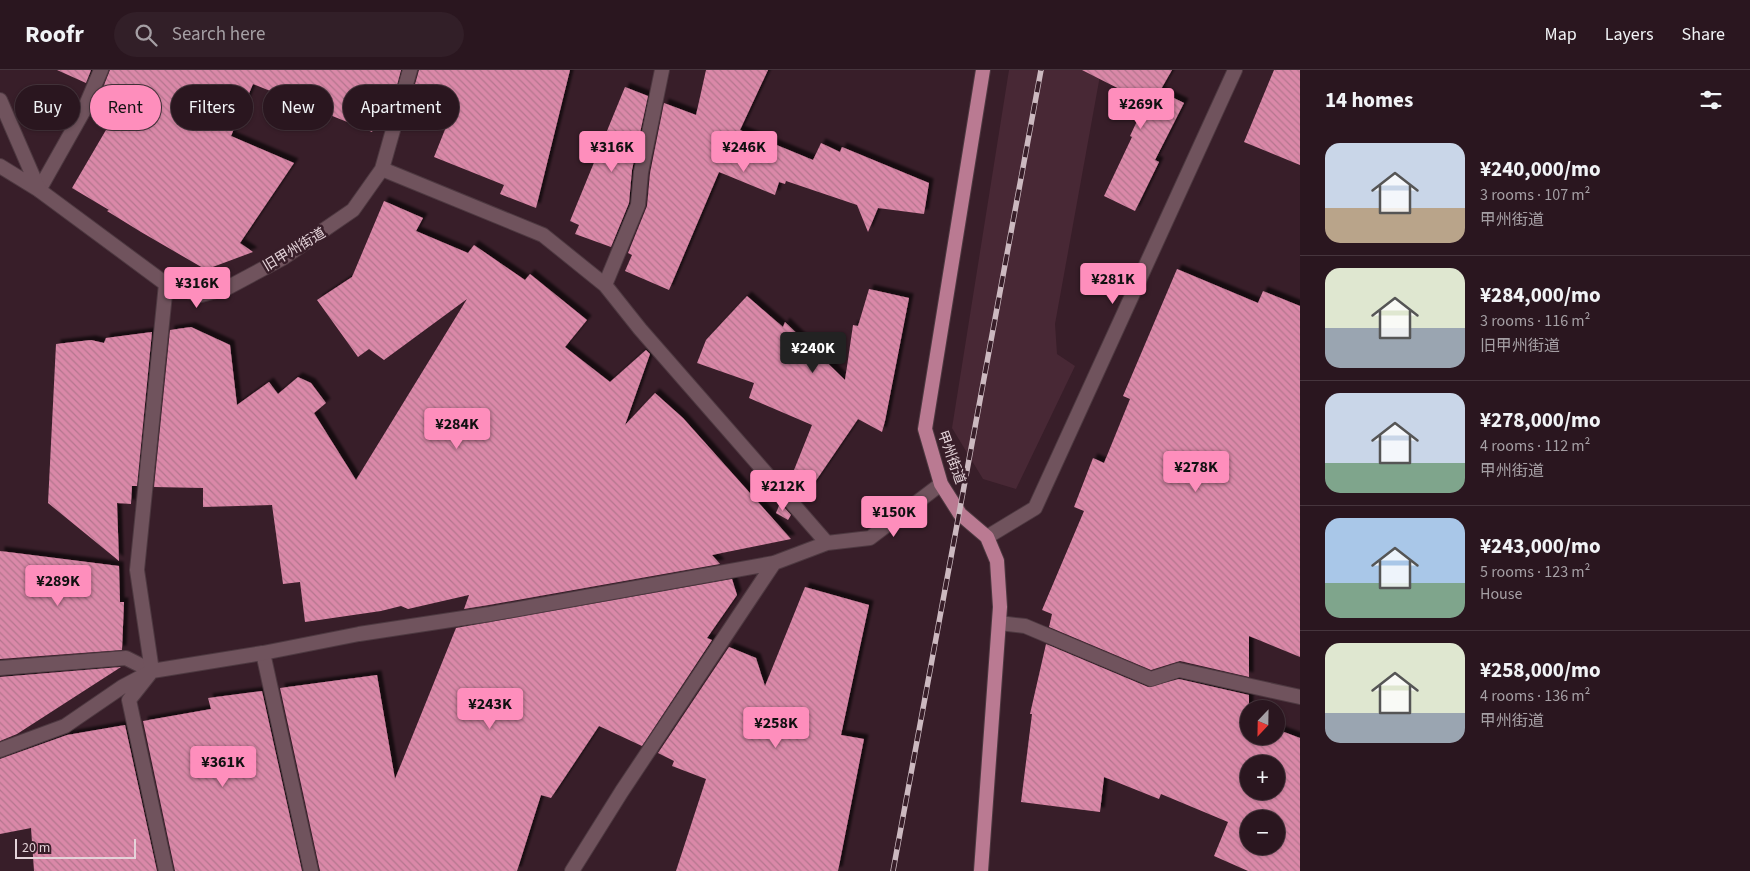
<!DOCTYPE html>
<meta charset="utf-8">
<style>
:root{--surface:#2a161f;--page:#321f28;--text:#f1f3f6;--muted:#a59fa4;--line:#46353d;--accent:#fe8ebc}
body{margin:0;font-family:"Source Sans 3","Noto Sans JP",sans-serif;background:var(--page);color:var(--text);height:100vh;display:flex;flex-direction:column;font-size:19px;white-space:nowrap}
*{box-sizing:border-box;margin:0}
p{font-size:16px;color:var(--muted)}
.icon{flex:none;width:28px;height:28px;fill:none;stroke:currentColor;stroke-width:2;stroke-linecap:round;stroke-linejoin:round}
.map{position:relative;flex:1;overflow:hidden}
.details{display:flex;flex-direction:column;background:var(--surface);width:450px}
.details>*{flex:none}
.guide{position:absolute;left:15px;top:15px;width:475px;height:45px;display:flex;gap:10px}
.needle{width:32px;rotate:202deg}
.controls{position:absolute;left:1240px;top:630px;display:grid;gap:10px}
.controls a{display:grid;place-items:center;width:45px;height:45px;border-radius:50%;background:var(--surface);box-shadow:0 1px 4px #0004,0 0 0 1px var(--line);font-size:25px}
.scale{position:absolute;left:15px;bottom:12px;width:121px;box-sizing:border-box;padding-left:5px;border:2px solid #e4d3d9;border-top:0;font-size:14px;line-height:18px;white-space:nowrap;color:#e4d3d9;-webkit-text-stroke:4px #381e29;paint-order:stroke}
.price{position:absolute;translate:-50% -42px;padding:0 11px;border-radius:5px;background:var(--accent);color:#111;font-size:16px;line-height:32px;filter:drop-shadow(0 1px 2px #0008)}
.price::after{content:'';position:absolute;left:50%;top:30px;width:15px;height:11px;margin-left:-8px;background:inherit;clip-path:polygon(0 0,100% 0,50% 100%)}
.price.current{background:#222;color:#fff}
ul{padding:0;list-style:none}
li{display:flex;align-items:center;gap:15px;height:125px;padding:0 25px}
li+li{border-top:1px solid var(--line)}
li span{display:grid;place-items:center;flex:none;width:140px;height:100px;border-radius:15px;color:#555}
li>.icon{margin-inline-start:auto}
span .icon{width:60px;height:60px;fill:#fffc;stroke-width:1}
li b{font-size:21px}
h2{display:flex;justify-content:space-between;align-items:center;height:60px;padding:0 25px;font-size:21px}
.tag{padding:0 18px;border-radius:22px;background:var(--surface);box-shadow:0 1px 4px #0004,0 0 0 1px var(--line);font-size:18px;line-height:45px}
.tag.current{background:var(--accent);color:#111}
header{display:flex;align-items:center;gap:30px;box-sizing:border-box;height:70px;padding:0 25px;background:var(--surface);border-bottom:1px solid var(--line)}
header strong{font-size:24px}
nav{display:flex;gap:28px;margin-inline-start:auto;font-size:18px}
.search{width:350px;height:45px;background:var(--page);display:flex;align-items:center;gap:12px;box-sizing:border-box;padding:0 18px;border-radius:28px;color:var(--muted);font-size:19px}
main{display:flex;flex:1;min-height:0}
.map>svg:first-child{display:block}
</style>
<header>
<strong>Roofr</strong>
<div class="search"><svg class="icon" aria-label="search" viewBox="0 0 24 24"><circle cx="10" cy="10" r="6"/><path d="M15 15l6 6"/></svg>Search here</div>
<nav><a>Map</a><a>Layers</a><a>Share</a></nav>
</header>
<main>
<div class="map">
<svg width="1300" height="801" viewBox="0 0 1300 801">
<defs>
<pattern id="building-back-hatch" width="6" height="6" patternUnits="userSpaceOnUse" patternTransform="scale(1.25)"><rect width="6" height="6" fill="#da88a8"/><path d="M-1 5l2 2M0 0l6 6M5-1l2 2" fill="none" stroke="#b4768e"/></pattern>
<filter id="shadow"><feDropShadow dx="4.5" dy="-4.5" stdDeviation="1" flood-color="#0009"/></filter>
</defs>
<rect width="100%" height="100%" fill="#381e29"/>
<path fill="#482835" d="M1009 0H1101L1055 254 1057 284 1075 296 1016 419 983 409 952 358Z"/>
<path fill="url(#building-back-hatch)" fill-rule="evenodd" filter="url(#shadow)" d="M57 0H91L86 13Z
M110 0H401L396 19 391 17 372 62 253 14 231 66 294 93 240 173 253 182 210 198H203L141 162 107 141 109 140 72 118 113 48 104 44 112 24 102 20Z
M419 0H570L536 138 500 124 504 115 434 87 452 42 412 25Z
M706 0H768L740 60 813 90 821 73 840 82 842 77 929 113 924 144 878 138 868 162 857 135 786 111 785 114 779 112 775 125 719 102 669 220 625 201 632 185 628 183 647 136 650 103 664 33 696 45Z
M1082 0H1172L1160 21 1184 33 1155 90 1159 92 1135 141 1104 126 1132 67 1130 66 1138 49 1126 43 1135 27Z
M1274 0H1300V95L1244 72Z
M625 17 648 26 632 100 629 133 611 177 575 164 579 155 570 151Z
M384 131 423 148 416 161 468 183 474 175 525 210 530 204 587 250 565 277 610 312 646 280 650 284 625 355 655 323 683 348 791 469 712 485 720 494 489 535 464 539 469 525 408 539 401 536 381 541 305 552 300 512 283 514 272 435 203 437V418L154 417 170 260 191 257 230 275 237 335 269 312 278 324 298 307 311 313 326 333 314 343 356 410 467 229 384 290 369 279 358 287 317 230 352 207Z
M1177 199 1258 233 1263 221 1300 236V587L1249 566V607L1180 591 1151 600 1049 557 1052 544 1042 540 1084 441 1074 437 1093 388 1104 393 1130 329 1123 326Z
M869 219 909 228 885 351 882 362 858 349 802 431 788 415 812 355 749 328 754 313 697 293 706 270 747 226 783 257 785 252 845 310 853 255 858 256Z
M152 262 137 416H132L131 434 117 433 119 491 48 433 56 274 91 270 104 273 106 268Z
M780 433 791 445 788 450 776 443Z
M0 481 119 496 120 532H124L122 580 0 589Z
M732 509 737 525 707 568 712 570 642 676 599 656 551 728 541 725 517 801H320L280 618 377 605 395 709 456 558Z
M805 517 869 535 841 665 864 669 838 801H676L706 709 672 696 674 691 658 683 729 577 756 588 765 616Z
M1046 574 1148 617 1179 609 1249 625V666H1276V659L1300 668V801H1248L1214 786 1228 752 1161 724 1159 729 1104 707 1100 742 1021 732 1032 644H1030ZM1249 694H1276V721H1249ZM1249 749H1276V776H1249Z
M121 597 17 664 0 671V607Z
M262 621 302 801H175L143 651 211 639 208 628Z
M125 655 157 801H34L31 758 0 764V689L67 665Z"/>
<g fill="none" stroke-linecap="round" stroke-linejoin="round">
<defs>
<path id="service" d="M39 120 83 42 101 0
M999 553 1025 556 1151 609 1179 600 1300 627
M263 583 311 801
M0 598 126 588 152 601"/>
<path id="minor" d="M0 30 39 120
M0 96 39 120 166 214 201 225 227 218 283 188 353 140 382 99 410 0
M382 99 543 165 605 215 640 259 827 473
M166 214 137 500 152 601 129 630 166 801
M605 215 638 135 641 102 662 0
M0 680 65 656 122 617 152 601 263 583 359 564 490 544 774 493 827 473 870 468 941 414
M572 801 622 721 774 493"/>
<path id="tertiary" d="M987 467 1035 438 1235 0"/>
<path id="trunk" d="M981 801 1000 537 997 491 987 467 960 444 941 414 925 359 983 0"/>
</defs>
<use href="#service" stroke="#4e3941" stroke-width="16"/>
<use href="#minor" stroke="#4e3941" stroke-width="16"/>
<use href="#tertiary" stroke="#4e3941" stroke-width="16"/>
<use href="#trunk" stroke="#4e3941" stroke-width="16"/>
<use href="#service" stroke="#70535d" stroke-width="14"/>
<use href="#minor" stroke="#70535d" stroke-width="14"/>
<use href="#tertiary" stroke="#70535d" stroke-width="14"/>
<use href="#trunk" stroke="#ba7a92" stroke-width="14"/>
<defs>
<path id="rail" d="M893 801 1041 0"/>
</defs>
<use href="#rail" stroke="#ccb9c0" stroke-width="5.5"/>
<use href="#rail" stroke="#381e29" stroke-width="4" stroke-dasharray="11" stroke-linecap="butt"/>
</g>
<g text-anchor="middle" stroke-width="5" stroke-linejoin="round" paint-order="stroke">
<g font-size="14" fill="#e4d3d9" stroke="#381e29">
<text transform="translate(294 179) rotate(-31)" y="5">旧甲州街道</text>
<text transform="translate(952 387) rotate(70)" y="5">甲州街道</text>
</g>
</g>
</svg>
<div class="controls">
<a><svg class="needle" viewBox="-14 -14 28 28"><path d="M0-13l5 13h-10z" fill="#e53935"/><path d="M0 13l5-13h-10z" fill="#a59fa4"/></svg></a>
<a>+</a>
<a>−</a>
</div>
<div class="scale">20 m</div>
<b class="price" style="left:1141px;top:60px">¥269K</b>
<b class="price" style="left:612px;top:103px">¥316K</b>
<b class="price" style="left:744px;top:103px">¥246K</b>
<b class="price" style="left:1113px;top:235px">¥281K</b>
<b class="price" style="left:197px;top:239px">¥316K</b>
<b class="price current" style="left:813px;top:304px">¥240K</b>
<b class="price" style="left:457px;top:380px">¥284K</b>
<b class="price" style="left:1196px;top:423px">¥278K</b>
<b class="price" style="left:783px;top:442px">¥212K</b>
<b class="price" style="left:894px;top:468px">¥150K</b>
<b class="price" style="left:58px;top:537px">¥289K</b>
<b class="price" style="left:490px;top:660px">¥243K</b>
<b class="price" style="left:776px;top:679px">¥258K</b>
<b class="price" style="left:223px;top:718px">¥361K</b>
<div class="guide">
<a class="tag">Buy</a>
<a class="tag current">Rent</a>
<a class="tag">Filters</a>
<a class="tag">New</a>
<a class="tag">Apartment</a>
</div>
</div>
<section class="details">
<h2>14 homes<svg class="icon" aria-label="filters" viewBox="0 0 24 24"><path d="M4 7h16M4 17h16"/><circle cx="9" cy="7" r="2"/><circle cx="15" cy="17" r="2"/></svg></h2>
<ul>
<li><span style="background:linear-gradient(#c9d6e8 65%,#b9a48a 0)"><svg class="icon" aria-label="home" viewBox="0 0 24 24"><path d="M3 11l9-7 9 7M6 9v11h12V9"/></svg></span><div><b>¥240,000/mo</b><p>3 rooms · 107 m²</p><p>甲州街道</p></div></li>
<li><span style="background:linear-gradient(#dfe7d0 60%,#9aa5b1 0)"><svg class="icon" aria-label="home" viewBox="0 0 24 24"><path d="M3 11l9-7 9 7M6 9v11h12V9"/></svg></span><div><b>¥284,000/mo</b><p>3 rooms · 116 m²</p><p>旧甲州街道</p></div></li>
<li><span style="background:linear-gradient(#c9d6e8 70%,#7fa58c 0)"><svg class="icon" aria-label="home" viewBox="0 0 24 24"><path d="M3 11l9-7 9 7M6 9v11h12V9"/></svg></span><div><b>¥278,000/mo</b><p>4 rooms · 112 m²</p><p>甲州街道</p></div></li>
<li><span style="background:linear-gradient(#a9c7e8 65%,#7fa58c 0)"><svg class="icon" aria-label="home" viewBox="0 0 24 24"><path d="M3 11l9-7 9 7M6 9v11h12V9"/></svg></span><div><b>¥243,000/mo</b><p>5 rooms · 123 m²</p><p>House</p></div></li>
<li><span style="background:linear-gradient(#dfe7d0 70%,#9aa5b1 0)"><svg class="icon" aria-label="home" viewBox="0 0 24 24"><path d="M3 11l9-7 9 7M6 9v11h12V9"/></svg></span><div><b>¥258,000/mo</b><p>4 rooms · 136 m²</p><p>甲州街道</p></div></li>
</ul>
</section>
</main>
